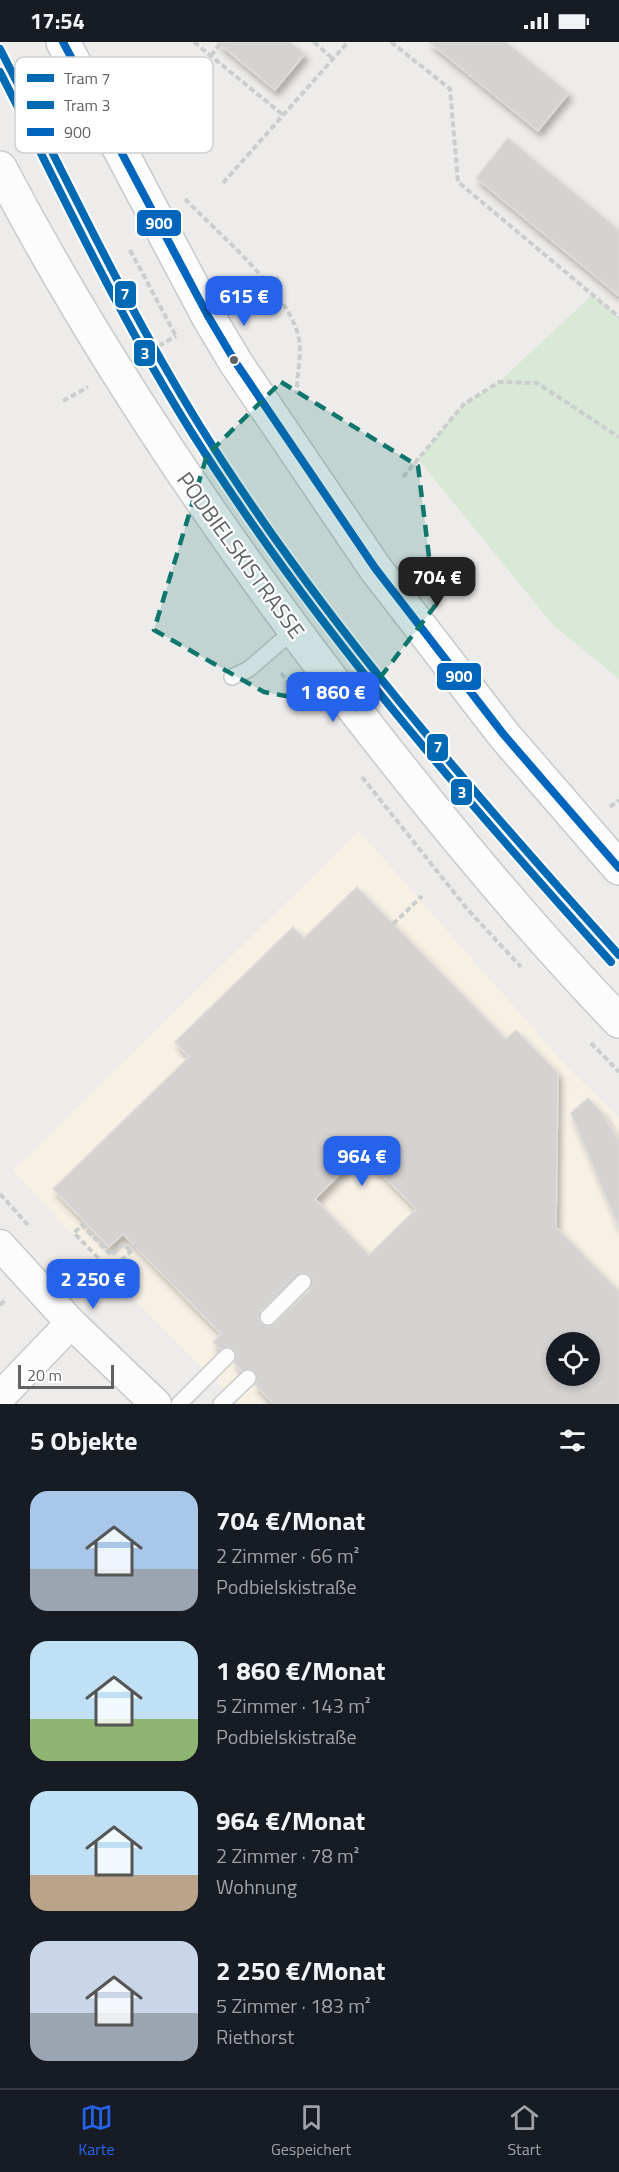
<!DOCTYPE html>
<html lang="de">
<meta charset="utf-8">
<style>
:root{--surface:#171b24;--page:#20242c;--text:#f1f3f6;--muted:#9ea1a6;--line:#363941;--accent:#2563eb}
body{margin:0;font-family:"Titillium Web",sans-serif;background:var(--page);color:var(--text);height:100vh;display:flex;flex-direction:column;font-size:22px;white-space:nowrap}
*{box-sizing:border-box;margin:0}
p{font-size:20px;color:var(--muted)}
.icon{flex:none;width:33px;height:33px;fill:none;stroke:currentColor;stroke-width:2;stroke-linecap:round;stroke-linejoin:round}
.map{position:relative;height:1362px;overflow:hidden}
.side{display:flex;flex-direction:column;background:var(--surface);flex:1}
.side>*{flex:none}
.controls{position:absolute;left:546px;top:1290px;display:grid;gap:12px}
.controls a{display:grid;place-items:center;width:54px;height:54px;border-radius:50%;background:var(--surface);box-shadow:0 3px 9px #0003;font-size:30px}
.scale{position:absolute;left:18px;bottom:15px;width:96px;box-sizing:border-box;padding-left:6px;border:3px solid #5f6366;border-top:0;font-size:16px;line-height:21px;white-space:nowrap;color:#5f6366;-webkit-text-stroke:4px #fff;paint-order:stroke}
.price{position:absolute;translate:-50% -51px;padding:0 14px;border-radius:12px;background:var(--accent);color:#fff;font-size:20px;line-height:39px;filter:drop-shadow(0 2px 3px #0008)}
.price::after{content:'';position:absolute;left:50%;top:36px;width:18px;height:14px;margin-left:-9px;background:inherit;clip-path:polygon(0 0,100% 0,50% 100%)}
.price.active{background:#222;color:#fff}
ul{padding:0;list-style:none}
li{display:flex;align-items:center;gap:18px;height:150px;padding:0 30px}
li span{display:grid;place-items:center;flex:none;width:168px;height:120px;border-radius:18px;color:#555}
li>.icon{margin-inline-start:auto}
span .icon{width:72px;height:72px;fill:#fffc;stroke-width:1}
li b{font-size:26px}
h2{display:flex;justify-content:space-between;align-items:center;height:72px;padding:0 30px;font-size:26px}
.status{display:flex;justify-content:space-between;align-items:center;height:42px;padding:0 30px;background:var(--surface);direction:ltr}
.status svg{height:16px;fill:currentColor}
.dock{display:flex;justify-content:space-around;align-items:center;height:84px;border-top:2px solid var(--line);background:var(--surface);font-size:16px;color:var(--muted)}
.dock a{display:grid;justify-items:center;gap:3px}
.dock .active{color:var(--accent)}
.map>svg:first-child{display:block}
</style>
<div class="status"><b>17:54</b><svg viewBox="0 0 49 12"><path d="M0 12V9h3v3zM5 12V6h3v6zM10 12V3h3v9zM15 12V0h3v12zM26 1h20v11H26zM47 4h2v5h-2z"/></svg></div>
<div class="map">
<svg width="619" height="1362" viewBox="0 0 619 1362">
<defs>
<filter id="shadow"><feDropShadow dx="3.5" dy="6" stdDeviation="3" flood-color="#0004"/></filter>
</defs>
<rect width="100%" height="100%" fill="#eeecea"/>
<path fill="#f6f0e5" fill-rule="evenodd" d="M359 789 570 1028 619 1075V1362H238L104 1227 13 1128ZM556 1300H590V1334H556Z"/>
<path fill="#d9e8d7" d="M592 253 619 275V637L553 583 418 417 464 362 499 340Z"/>
<path fill="#d5d3d2" stroke="#dddcd9" stroke-width="1.5" fill-rule="evenodd" filter="url(#shadow)" d="M217 0H290L305 12 275 48Z
M429 0H506L569 51 538 89Z
M508 96 619 188V254L476 136Z
M357 845 506 997 516 988 558 1031 556 1185 619 1249V1362H274L255 1343 257 1338 255 1330 250 1327 241 1329 234 1321 236 1316 234 1308 229 1305 220 1307 213 1300 221 1292 123 1192 109 1205 53 1147 189 1015 175 1000 293 885 304 896ZM361 1111 416 1167 369 1213 315 1157ZM301 1231 309 1233 312 1237 310 1247 274 1282 270 1284 262 1282 259 1277 261 1269ZM556 1300H590V1334H556Z
M588 1056 603 1072 619 1099V1186L571 1071Z"/>
<g fill="none" stroke-linecap="round" stroke-linejoin="round">
<defs>
<path id="lane" d="M232 635 249 627 294 588
M268 1275 303 1240
M179 1362 227 1314
M221 1362 248 1336"/>
<path id="street" d="M0 1203 71 1281 156 1362
M0 1355 71 1281"/>
<path id="secondary" d="M63 0 208 274 236 321 375 526 504 693 619 826
M0 126C99 315 218 490 348 659 434 770 522 878 619 979"/>
</defs>
<use href="#lane" stroke="#c9c9c9" stroke-width="18"/>
<use href="#street" stroke="#c9c9c9" stroke-width="33"/>
<use href="#secondary" stroke="#c8c9c9" stroke-width="36"/>
<path stroke="#cacecc" stroke-width="4" stroke-dasharray="6 3" stroke-linecap="butt" d="M194 0 283 73
M314 0 333 17
M391 0 450 47 458 140 619 275
M211 14 220 2
M223 141 348 0
M185 157C217 190 288 250 298 293 303 311 296 333 297 352
M130 208 176 294
M238 258 279 235
M143 313 176 294
M63 359 88 345
M403 435 464 362 499 340 537 341 619 395
M281 631 310 668
M362 735 468 868 521 925
M610 765 619 758
M393 882 422 854
M591 1001 619 1030
M0 1152 28 1183
M111 1229 74 1191 82 1183 111 1213 123 1202 131 1209
M89 1250 136 1204
M0 1263 6 1257"/>
<use href="#lane" stroke="#fcfcfc" stroke-width="15"/>
<use href="#street" stroke="#fcfcfc" stroke-width="30"/>
<use href="#secondary" stroke="#fcfcfc" stroke-width="33"/>
<defs>
<path id="bus-1" d="M63 0 208 274 236 321 375 526 504 693 619 826"/>
</defs>
<use href="#bus-1" stroke="#fff" stroke-width="12"/>
<use href="#bus-1" stroke="#0065bd" stroke-width="8"/>
<defs>
<path id="tram-1" d="M0 7C65 133 125 263 200 384 319 575 469 746 619 913"/>
<path id="tram-2" d="M0 30C62 151 119 275 192 391 312 582 461 753 611 920"/>
</defs>
<use href="#tram-1" stroke="#fff" stroke-width="12"/>
<use href="#tram-2" stroke="#fff" stroke-width="12"/>
<use href="#tram-1" stroke="#0069b4" stroke-width="8"/>
<use href="#tram-2" stroke="#0069b4" stroke-width="8"/>
</g>
<path fill="#0f766e" fill-opacity="0.2" stroke="#0f766e" stroke-width="4.5" stroke-dasharray="12 8" stroke-linejoin="round" d="M281 340 418 424 435 564 356 667 264 650 154 588 207 413Z"/>
<circle fill="#5f6366" stroke="#fff" stroke-width="2" cx="234" cy="318" r="5"/>
<g text-anchor="middle" stroke-width="4.5" stroke-linejoin="round" paint-order="stroke">
<g font-size="22" fill="#5f6366" stroke="#fff">
<text transform="translate(241 513) rotate(54)" y="8">PODBIELSKISTRASSE</text>
</g>
</g>
<rect x="15" y="15" width="198" height="96" rx="9" fill="#fff" stroke="#cfd0d1" stroke-width="1.5"/>
<rect x="27" y="32" width="27" height="8" fill="#0069b4"/>
<rect x="27" y="59" width="27" height="8" fill="#0069b4"/>
<rect x="27" y="86" width="27" height="8" fill="#0065bd"/>
<g font-size="16" fill="#5f6366">
<text x="64" y="42">Tram 7</text>
<text x="64" y="69">Tram 3</text>
<text x="64" y="96">900</text>
</g>
<g stroke="#fff" stroke-width="2">
<rect x="136" y="167" width="46" height="28" rx="6" fill="#0065bd"/>
<rect x="114" y="238" width="23" height="29" rx="6" fill="#0069b4"/>
<rect x="133" y="297" width="23" height="28" rx="6" fill="#0069b4"/>
<rect x="436" y="620" width="46" height="29" rx="6" fill="#0065bd"/>
<rect x="426" y="691" width="23" height="29" rx="6" fill="#0069b4"/>
<rect x="450" y="736" width="23" height="28" rx="6" fill="#0069b4"/>
</g>
<g font-size="16" text-anchor="middle" font-weight="bold" fill="#fff">
<text x="159" y="187">900</text>
<text x="125" y="258">7</text>
<text x="145" y="317">3</text>
<text x="459" y="640">900</text>
<text x="438" y="711">7</text>
<text x="462" y="756">3</text>
</g>
</svg>
<div class="controls">
<a><svg class="icon" aria-label="locate" viewBox="0 0 24 24"><circle cx="12" cy="12" r="6"/><path d="M12 2v4M12 18v4M2 12h4M18 12h4"/></svg></a>
</div>
<div class="scale">20 m</div>
<b class="price" style="left:244px;top:285px">615 €</b>
<b class="price active" style="left:437px;top:566px">704 €</b>
<b class="price" style="left:333px;top:681px">1 860 €</b>
<b class="price" style="left:362px;top:1145px">964 €</b>
<b class="price" style="left:93px;top:1268px">2 250 €</b>
</div>
<section class="side">
<h2>5 Objekte<svg class="icon" aria-label="filters" viewBox="0 0 24 24"><path d="M4 7h16M4 17h16"/><circle cx="9" cy="7" r="2"/><circle cx="15" cy="17" r="2"/></svg></h2>
<ul>
<li><span style="background:linear-gradient(#a9c7e8 65%,#9aa5b1 0)"><svg class="icon" aria-label="home" viewBox="0 0 24 24"><path d="M3 11l9-7 9 7M6 9v11h12V9"/></svg></span><div><b>704 €/Monat</b><p>2 Zimmer · 66 m²</p><p>Podbielskistraße</p></div></li>
<li><span style="background:linear-gradient(#bfe0f5 65%,#8fb573 0)"><svg class="icon" aria-label="home" viewBox="0 0 24 24"><path d="M3 11l9-7 9 7M6 9v11h12V9"/></svg></span><div><b>1 860 €/Monat</b><p>5 Zimmer · 143 m²</p><p>Podbielskistraße</p></div></li>
<li><span style="background:linear-gradient(#bfe0f5 70%,#b9a48a 0)"><svg class="icon" aria-label="home" viewBox="0 0 24 24"><path d="M3 11l9-7 9 7M6 9v11h12V9"/></svg></span><div><b>964 €/Monat</b><p>2 Zimmer · 78 m²</p><p>Wohnung</p></div></li>
<li><span style="background:linear-gradient(#c9d6e8 60%,#9aa5b1 0)"><svg class="icon" aria-label="home" viewBox="0 0 24 24"><path d="M3 11l9-7 9 7M6 9v11h12V9"/></svg></span><div><b>2 250 €/Monat</b><p>5 Zimmer · 183 m²</p><p>Riethorst</p></div></li>
</ul>
</section>
<nav class="dock">
<a class="active"><svg class="icon" aria-label="map" viewBox="0 0 24 24"><path d="M3 6l6-2 6 2 6-2v14l-6 2-6-2-6 2zM9 4v14M15 6v14"/></svg>Karte</a>
<a><svg class="icon" aria-label="saved" viewBox="0 0 24 24"><path d="M7 4h10v16l-5-4-5 4z"/></svg>Gespeichert</a>
<a><svg class="icon" aria-label="home" viewBox="0 0 24 24"><path d="M3 11l9-7 9 7M6 9v11h12V9"/></svg>Start</a>
</nav>
